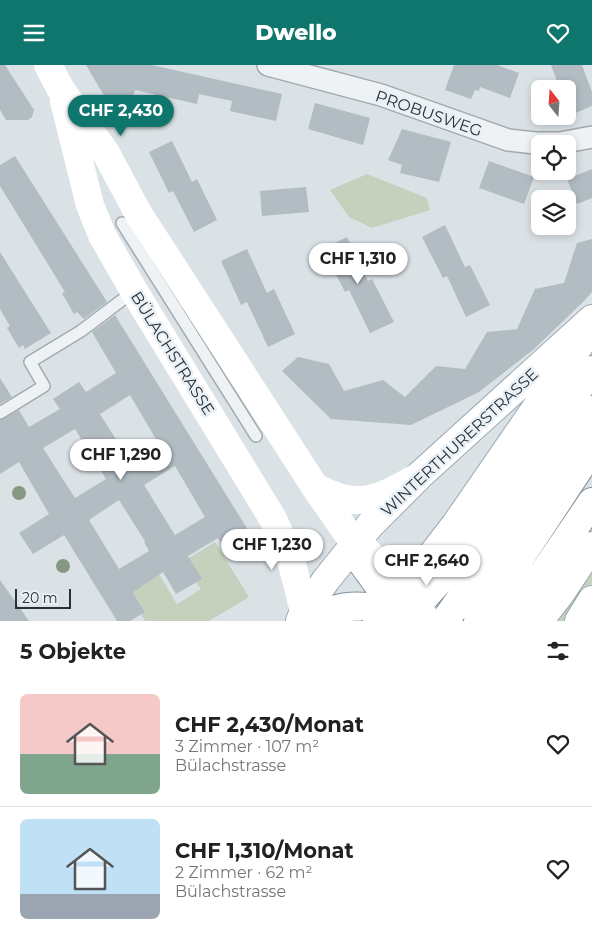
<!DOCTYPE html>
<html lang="de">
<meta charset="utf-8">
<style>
:root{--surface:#fff;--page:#f2f2f2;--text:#222;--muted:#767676;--line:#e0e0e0;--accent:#0f766e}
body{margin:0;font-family:Montserrat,sans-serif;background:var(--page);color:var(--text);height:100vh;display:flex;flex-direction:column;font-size:19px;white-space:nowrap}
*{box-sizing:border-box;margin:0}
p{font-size:16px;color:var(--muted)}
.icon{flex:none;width:28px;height:28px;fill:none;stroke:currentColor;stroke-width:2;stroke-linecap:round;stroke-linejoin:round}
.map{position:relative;height:556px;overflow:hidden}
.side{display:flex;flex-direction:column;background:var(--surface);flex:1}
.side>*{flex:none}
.needle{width:32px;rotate:343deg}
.fabs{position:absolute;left:531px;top:15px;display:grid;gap:10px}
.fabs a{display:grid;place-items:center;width:45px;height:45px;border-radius:8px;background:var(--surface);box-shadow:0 2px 8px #0003;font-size:25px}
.scale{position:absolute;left:15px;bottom:12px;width:56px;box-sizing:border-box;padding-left:5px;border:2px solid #25323d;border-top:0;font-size:14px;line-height:18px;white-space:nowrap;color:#25323d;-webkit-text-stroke:4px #eaf0f4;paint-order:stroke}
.price{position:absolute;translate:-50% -42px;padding:0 11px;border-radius:18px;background:#fff;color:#222;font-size:16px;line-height:32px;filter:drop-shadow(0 1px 2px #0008)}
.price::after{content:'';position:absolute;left:50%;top:30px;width:15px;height:11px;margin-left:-8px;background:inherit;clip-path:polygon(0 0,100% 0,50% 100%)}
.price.selected{background:var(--accent);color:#fff}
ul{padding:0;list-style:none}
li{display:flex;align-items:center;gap:15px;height:125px;padding:0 20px}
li+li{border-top:1px solid var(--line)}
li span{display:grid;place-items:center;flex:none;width:140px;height:100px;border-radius:8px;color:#555}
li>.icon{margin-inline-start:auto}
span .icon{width:60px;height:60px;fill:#fffc;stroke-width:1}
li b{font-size:21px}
h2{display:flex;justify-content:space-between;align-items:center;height:60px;padding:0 20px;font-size:21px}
header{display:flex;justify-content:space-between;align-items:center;height:65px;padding:0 20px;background:var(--accent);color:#fff;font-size:22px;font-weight:800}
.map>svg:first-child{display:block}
</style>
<header><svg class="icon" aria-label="menu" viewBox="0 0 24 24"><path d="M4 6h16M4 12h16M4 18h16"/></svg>Dwello<svg class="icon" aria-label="heart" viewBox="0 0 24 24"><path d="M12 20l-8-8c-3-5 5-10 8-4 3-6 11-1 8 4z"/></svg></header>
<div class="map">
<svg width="592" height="556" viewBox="0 0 592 556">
<rect width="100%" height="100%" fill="#dbe2e6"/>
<path fill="#c5d1bc" d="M367 109 427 133 430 145 372 163 349 152 330 125Z
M215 477 249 532 209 556H145L141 549 145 546 132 525 159 509 177 539 201 524 196 517 189 493Z
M592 494V517L568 556H549Z"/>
<path fill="#b2bcc3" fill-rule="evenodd" d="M0 0H5L34 45 32 52 28 55H6L0 45Z
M86 0H152L282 29 276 56 230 46 232 36 199 29 197 39 135 25 130 44 109 39Z
M454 0H497L519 8 510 33 480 22 479 26 475 25 471 34 445 25Z
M551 0H582L592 27V41L571 50 568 42V24H560Z
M315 38 370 53 363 80 308 64Z
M402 64 451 77 439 117 400 108 402 100 388 95Z
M172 76 192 117 197 114 217 155 194 167 173 126 169 128 149 87Z
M15 91 107 237 84 254 77 247 74 249 62 228 65 227 0 121V100Z
M489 96 534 112 524 139 479 123Z
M592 104V133L577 139 567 114Z
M306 122 309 147 262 151 260 126Z
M445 160 465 202 470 200 490 240 466 252 447 211 443 213 422 172Z
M347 172 368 216 372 214 394 257 370 268 349 225 345 227 323 184Z
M592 174V227L583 237 534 284 479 327 411 360 331 354 282 306 298 292 329 299 344 326 383 315 405 332 436 301 465 304 487 267 517 264 535 224 564 218 577 178Z
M247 184 267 228 274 224 295 269 268 282 247 237 241 240 221 196Z
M0 187 51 268 25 284 23 280 19 283 7 263 10 261 0 244Z
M115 250 248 465 223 481 218 473 188 491 202 514 176 529 163 507 133 527 145 547 130 556H117L64 470 33 489 19 468 49 449 19 397 0 409V355L19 345 29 362 60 344 53 334 79 317 86 327 116 308 92 267ZM130 330 160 381 131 398 100 349ZM75 364 106 414 75 433 43 383ZM175 401 205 452 175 470 144 420ZM119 435 145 476 144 477 149 486 119 504 89 455Z
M0 313 12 332 0 339Z
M0 515 29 556H0Z"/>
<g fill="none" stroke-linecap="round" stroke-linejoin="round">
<defs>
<path id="lane" d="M122 158 256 371
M0 348 44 321 30 297 81 266 134 226"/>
<path id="street" d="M268 0 381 30 508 75 535 78H560L592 72"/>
<path id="primary" d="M388 546 399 533 456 459 583 275
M300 556 304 546 326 515 370 460 420 410 592 254
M539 556 560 529 592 481
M579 556 592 535"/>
<path id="highway" d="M354 478 358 492 382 525
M311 556C328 544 347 540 367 542
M403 556 439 516 592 305
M445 556 592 345
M478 556 592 384
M507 556 545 506 592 437"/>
</defs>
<use href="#lane" stroke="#a1aab0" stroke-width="14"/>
<use href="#street" stroke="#a1aab0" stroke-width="24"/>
<use href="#primary" stroke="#9aa9b2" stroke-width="30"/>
<use href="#highway" stroke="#82929d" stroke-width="30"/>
<use href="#lane" stroke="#eef2f5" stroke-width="11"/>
<use href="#street" stroke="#eef2f5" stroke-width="21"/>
<path stroke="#fff" stroke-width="28" d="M48 0 60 23 106 88 138 148 315 422 354 478 365 484 372 492
M64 36 90 140 102 170 134 226 273 454 290 491 304 546
M315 422C327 428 342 435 356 435 376 436 397 424 414 414"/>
<use href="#primary" stroke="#fff" stroke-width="28"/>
<use href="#highway" stroke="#fff" stroke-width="28"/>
<defs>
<path id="highway-bridge" d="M382 525 406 556
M367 542 384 550 390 556"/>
</defs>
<use href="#highway-bridge" stroke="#82929d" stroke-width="30" stroke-linecap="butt"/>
<path stroke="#fff" stroke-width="28" d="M392 515 428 556"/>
<use href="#highway-bridge" stroke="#fff" stroke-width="28"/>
</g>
<g fill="#869782">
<circle cx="19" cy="428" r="7"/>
<circle cx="63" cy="501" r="7"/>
</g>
<g text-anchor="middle" stroke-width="5" stroke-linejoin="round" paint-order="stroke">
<g font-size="16" fill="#25323d" stroke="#eaf0f4">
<text transform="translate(429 48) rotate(19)" y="6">PROBUSWEG</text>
<text transform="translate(173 288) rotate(58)" y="6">BÜLACHSTRASSE</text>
<text transform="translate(459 377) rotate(-43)" y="6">WINTERTHURERSTRASSE</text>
</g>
</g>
</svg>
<div class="fabs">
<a><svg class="needle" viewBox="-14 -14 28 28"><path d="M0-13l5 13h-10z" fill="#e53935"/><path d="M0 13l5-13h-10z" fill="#767676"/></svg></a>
<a><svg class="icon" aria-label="locate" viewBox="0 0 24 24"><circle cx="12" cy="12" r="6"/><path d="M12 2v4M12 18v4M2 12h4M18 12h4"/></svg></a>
<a><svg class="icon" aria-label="layers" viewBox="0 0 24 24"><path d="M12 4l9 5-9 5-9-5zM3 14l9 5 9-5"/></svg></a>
</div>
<div class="scale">20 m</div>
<b class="price selected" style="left:121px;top:72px">CHF 2,430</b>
<b class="price" style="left:358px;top:220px">CHF 1,310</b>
<b class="price" style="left:121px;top:416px">CHF 1,290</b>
<b class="price" style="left:272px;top:506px">CHF 1,230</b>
<b class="price" style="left:427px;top:522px">CHF 2,640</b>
</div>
<section class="side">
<h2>5 Objekte<svg class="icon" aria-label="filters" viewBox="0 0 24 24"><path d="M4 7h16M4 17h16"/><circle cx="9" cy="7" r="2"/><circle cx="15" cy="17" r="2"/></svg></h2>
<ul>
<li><span style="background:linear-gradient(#f6c9c9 60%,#7fa58c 0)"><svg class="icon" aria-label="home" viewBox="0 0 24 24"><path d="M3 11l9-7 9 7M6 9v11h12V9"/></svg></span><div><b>CHF 2,430/Monat</b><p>3 Zimmer · 107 m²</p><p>Bülachstrasse</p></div><svg class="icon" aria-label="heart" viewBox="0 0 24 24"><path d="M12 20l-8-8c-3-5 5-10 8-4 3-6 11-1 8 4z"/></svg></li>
<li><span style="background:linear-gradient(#bfe0f5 75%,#9aa5b1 0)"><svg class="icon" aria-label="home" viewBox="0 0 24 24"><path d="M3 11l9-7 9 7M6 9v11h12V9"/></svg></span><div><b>CHF 1,310/Monat</b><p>2 Zimmer · 62 m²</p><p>Bülachstrasse</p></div><svg class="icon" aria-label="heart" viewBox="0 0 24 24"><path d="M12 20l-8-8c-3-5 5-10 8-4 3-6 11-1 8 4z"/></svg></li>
</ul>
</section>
